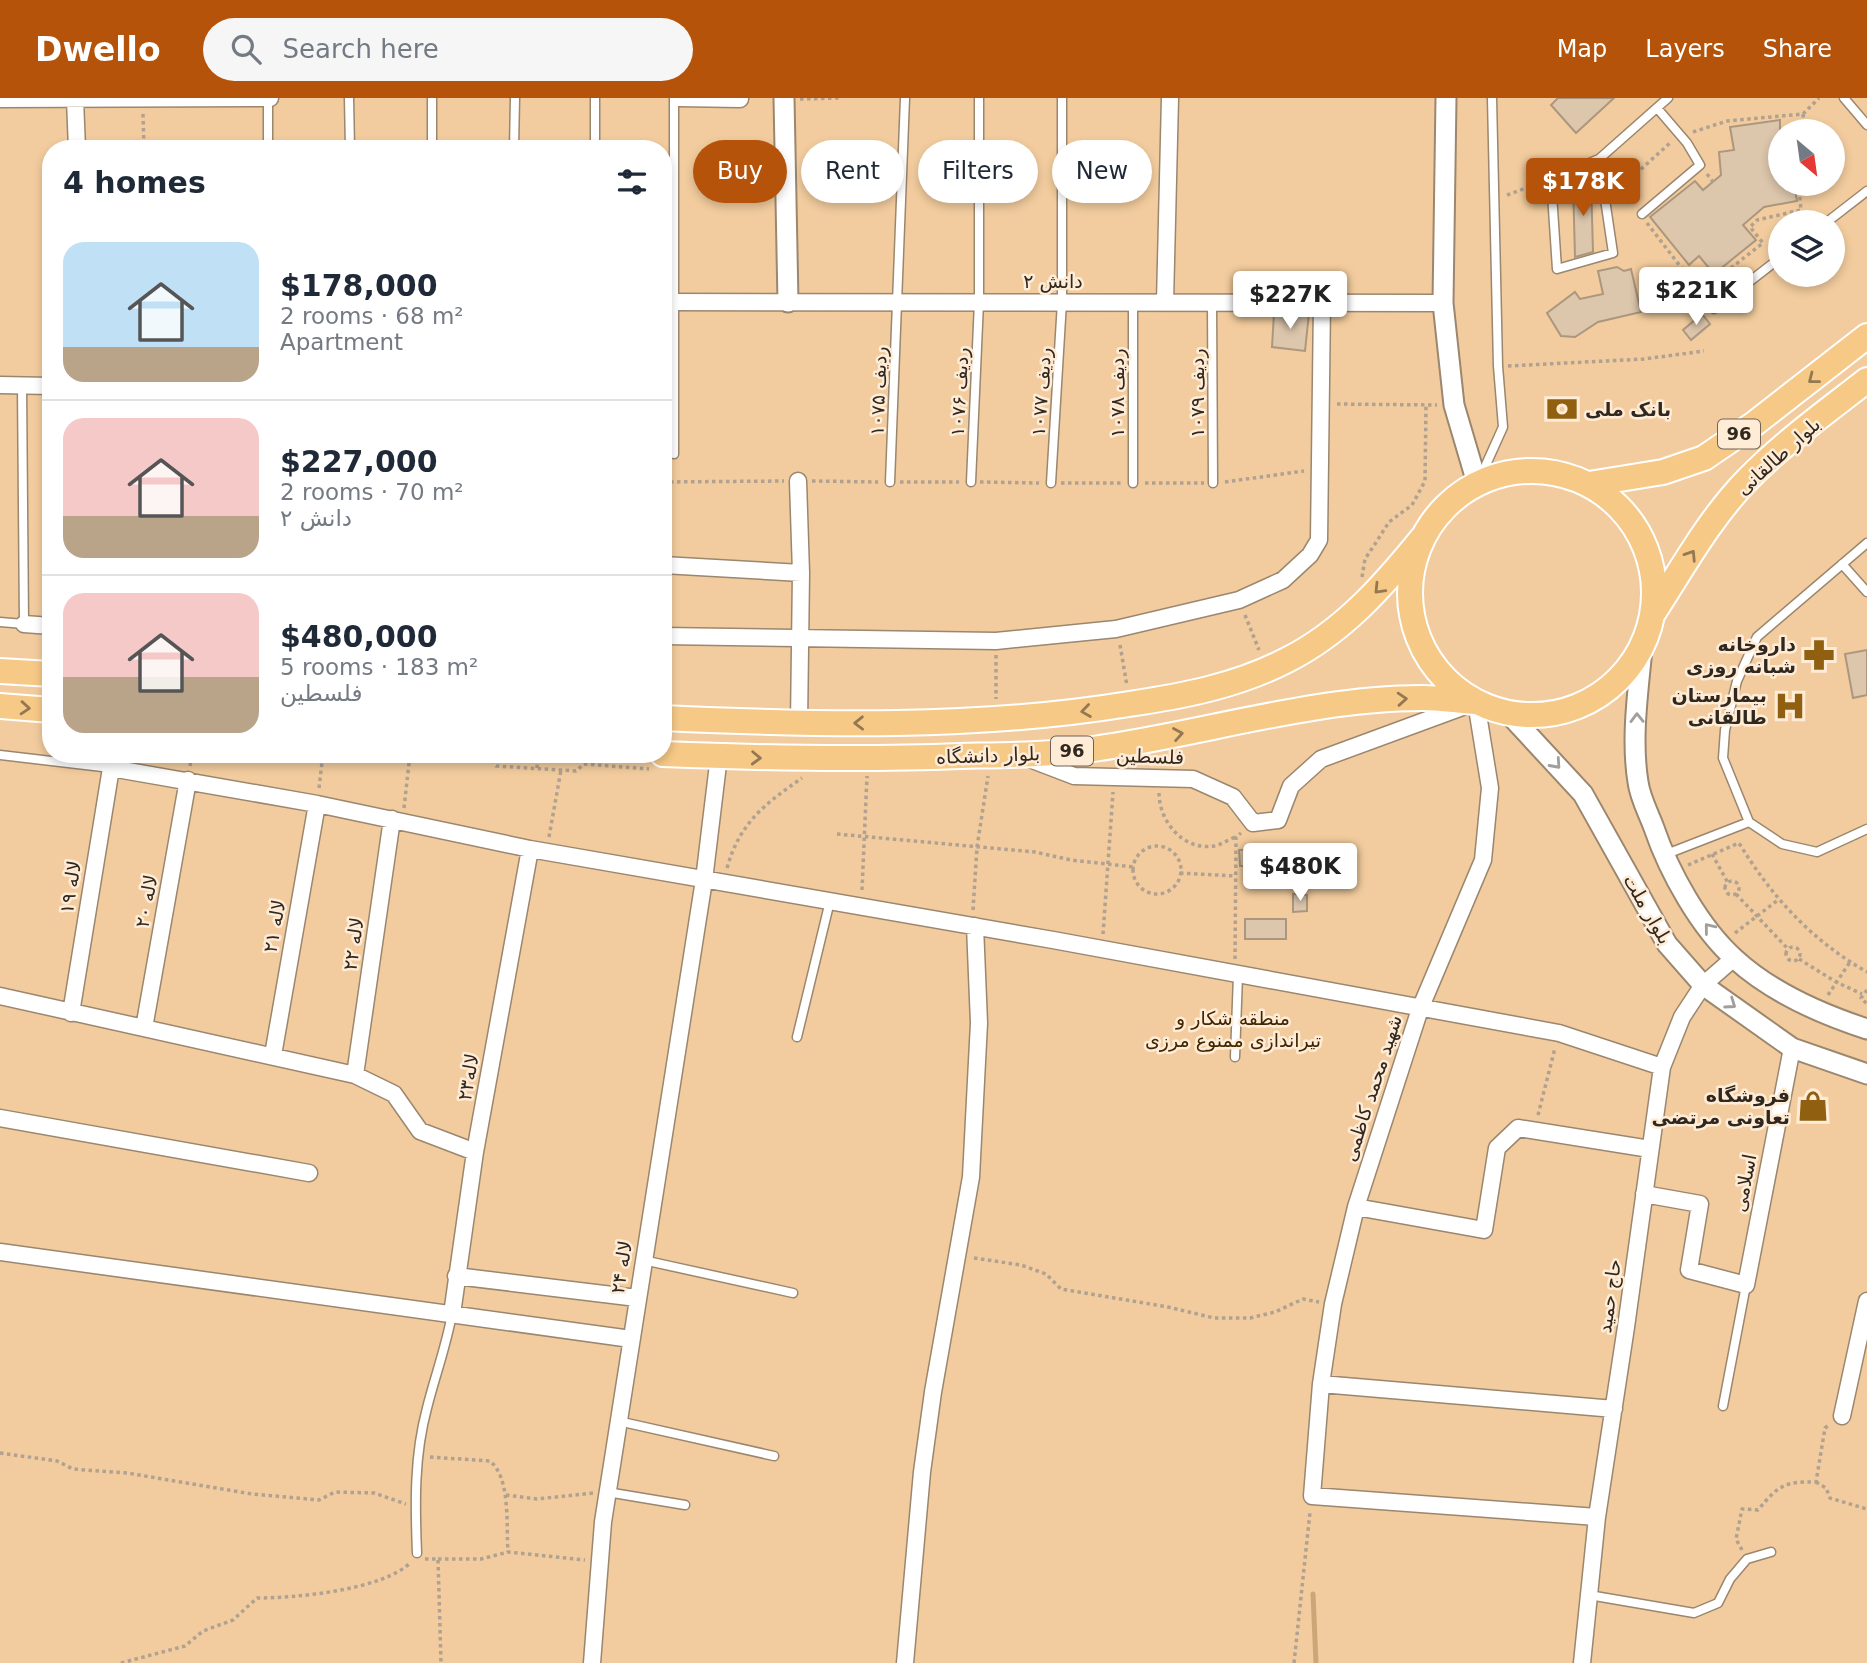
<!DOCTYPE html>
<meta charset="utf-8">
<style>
:root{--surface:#fff;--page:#f6f6f7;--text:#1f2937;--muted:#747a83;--line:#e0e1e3;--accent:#b45309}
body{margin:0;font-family:"DejaVu Sans","Noto Sans Arabic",sans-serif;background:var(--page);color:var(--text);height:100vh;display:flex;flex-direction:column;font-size:26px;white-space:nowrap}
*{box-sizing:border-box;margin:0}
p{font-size:23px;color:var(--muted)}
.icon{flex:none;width:38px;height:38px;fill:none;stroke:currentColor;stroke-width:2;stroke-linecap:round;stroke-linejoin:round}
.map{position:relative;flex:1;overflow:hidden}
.panel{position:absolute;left:42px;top:42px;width:630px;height:623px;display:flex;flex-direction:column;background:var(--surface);border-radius:28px;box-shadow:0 4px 10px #0003}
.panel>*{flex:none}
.hud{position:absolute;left:693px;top:42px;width:665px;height:63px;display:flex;gap:14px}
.needle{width:46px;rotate:151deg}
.controls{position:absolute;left:1768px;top:21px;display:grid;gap:14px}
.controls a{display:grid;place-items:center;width:77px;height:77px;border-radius:50%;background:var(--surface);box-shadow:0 4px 10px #0003;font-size:35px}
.price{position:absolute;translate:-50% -60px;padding:0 16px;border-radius:7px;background:#fff;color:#222;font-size:23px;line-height:46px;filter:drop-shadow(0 2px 4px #0008)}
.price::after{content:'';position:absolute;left:50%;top:42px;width:21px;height:16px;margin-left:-10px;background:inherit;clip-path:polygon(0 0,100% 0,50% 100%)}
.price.current{background:var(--accent);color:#fff}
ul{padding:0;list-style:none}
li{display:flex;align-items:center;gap:21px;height:175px;padding:0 21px}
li+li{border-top:2px solid var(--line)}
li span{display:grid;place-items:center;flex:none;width:196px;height:140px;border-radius:21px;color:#555}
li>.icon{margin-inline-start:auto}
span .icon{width:84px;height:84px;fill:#fffc;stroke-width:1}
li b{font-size:30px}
h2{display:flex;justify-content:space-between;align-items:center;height:84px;padding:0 21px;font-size:30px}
.chip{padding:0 24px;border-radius:32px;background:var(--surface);box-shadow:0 4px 10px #0003;font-size:24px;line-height:63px}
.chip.current{background:var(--accent);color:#fff}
header{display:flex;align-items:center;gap:42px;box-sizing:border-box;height:98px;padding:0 35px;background:var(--accent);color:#fff}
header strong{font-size:33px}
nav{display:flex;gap:38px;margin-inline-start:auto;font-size:24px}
.search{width:490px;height:63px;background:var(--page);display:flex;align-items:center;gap:18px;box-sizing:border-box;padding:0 24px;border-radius:38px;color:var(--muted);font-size:26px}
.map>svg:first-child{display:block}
</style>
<header>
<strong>Dwello</strong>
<div class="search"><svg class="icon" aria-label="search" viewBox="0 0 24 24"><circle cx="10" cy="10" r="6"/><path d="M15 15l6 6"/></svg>Search here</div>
<nav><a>Map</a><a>Layers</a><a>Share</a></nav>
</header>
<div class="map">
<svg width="1867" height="1565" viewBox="0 0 1867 1565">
<rect width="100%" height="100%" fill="#ffecd7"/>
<path fill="#f2cc9e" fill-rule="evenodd" d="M0 0H1867V1565H0ZM1780 33H1832V86H1780ZM51 51H663V656H51ZM1780 124H1832V177H1780Z"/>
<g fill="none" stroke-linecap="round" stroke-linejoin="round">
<path stroke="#cda677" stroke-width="5" d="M1313 1496 1316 1565"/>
</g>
<path fill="#dcc6ac" stroke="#ac977e" stroke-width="2" d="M1558 0H1614L1576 35 1551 7Z
M1780 22V86H1794L1797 103 1764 109 1743 127 1756 142 1714 176 1699 158 1689 167 1650 119 1695 83 1703 92 1721 77 1719 54 1734 52 1730 29Z
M1591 83 1593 154 1575 159 1573 84Z
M1617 169 1624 173 1631 171 1641 214 1598 224 1575 239 1561 238 1547 215 1575 194 1580 201 1603 196 1598 173Z
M1274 215H1309L1305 253 1272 249Z
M1702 216 1710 226 1691 242 1683 232Z
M1867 552V597L1853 600 1845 556Z
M1281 751 1282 781H1252L1251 768H1240L1239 752Z
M1293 796 1307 797V813L1293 814Z
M1245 821H1286V841H1245Z"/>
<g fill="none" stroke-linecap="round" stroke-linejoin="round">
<defs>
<path id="service" d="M268 0V51
M349 0 350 51
M432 0V51
M674 0V356
M1844 0 1867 27
M514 51 515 0
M595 51V0
M1599 61 1613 155 1557 171 1551 81 1599 61 1668 0
M1642 116 1700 67 1687 45 1657 10
M1827 124 1867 93
M1133 204V385
M1212 205 1213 385
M1714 211 1780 160
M1480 380 1503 329 1498 268 1492 0
M890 384 905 0
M971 384 979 204V0
M1051 385 1062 204V0
M1842 466 1867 494
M0 524 24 526 22 288
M0 657 111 670
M1749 724 1782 746 1817 754 1867 731
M1664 757 1749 724 1723 660 1725 632 1737 583 1757 539 1867 445
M797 939 830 803
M1235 959 1238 877
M643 1162 793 1195
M1723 1308 1746 1187
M618 1323 774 1358
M607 1394 685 1407
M417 1455C415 1406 414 1358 427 1310 435 1278 446 1249 452 1216
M1589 1497 1694 1515 1718 1505 1730 1481 1747 1461 1771 1454"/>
<path id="minor" d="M679 0 740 1
M0 1 270 0
M75 1 77 51
M663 204 1443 205
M1165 204 1170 0
M0 287 51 288
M798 383 801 475 799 625
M663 467 801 475
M24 526 51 528
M663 538 996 543 1116 531 1239 502 1283 482 1310 457 1319 442 1322 205
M1027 660 1074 678 1193 681 1233 699 1253 725 1278 722 1291 688 1321 661 1476 604 1490 690 1483 762 1420 911 1356 1109 1333 1206 1321 1286 1312 1398 1597 1419
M0 898 355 977 394 996 420 1033 475 1054
M71 915 111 670 317 706 530 751 1053 842 1559 935 1662 969
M144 930 188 682
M273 957 317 706
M355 977 392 721
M0 1020 309 1075
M1644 1096 1700 1106 1689 1172 1746 1187 1792 950
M1356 1109 1484 1132 1497 1050 1518 1030 1650 1051
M0 1154 631 1241
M456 1178 637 1200
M452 1216 475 1054 530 751
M1321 1286 1614 1311
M1842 1318 1867 1203
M592 1565 603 1424 704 782 719 658
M905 1565 922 1374 933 1294 971 1079 979 925 975 828
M1582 1565 1597 1419 1626 1229 1662 969 1682 919 1703 887 1734 860"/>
<path id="tertiary" d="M784 0 788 204
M1446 0 1443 205 1454 307 1477 385
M1642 551C1638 594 1631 641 1638 684 1640 700 1649 716 1654 730 1669 774 1700 830 1735 861 1771 894 1821 916 1867 931
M1509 616 1583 696 1667 846 1703 887 1792 950 1867 976"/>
<path id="primary" d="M1410 495a122 122 0 1 1 244 0a122 122 0 1 1-244 0Z
M1589 386 1663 374 1704 360 1754 326 1867 238
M1654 514C1683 469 1710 420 1747 382 1783 345 1826 314 1867 282
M0 573 51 576
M0 608 51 612
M663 620C818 627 976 631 1129 606 1183 598 1237 588 1287 562 1343 534 1384 487 1423 439
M663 656C762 660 861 662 960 658 1004 657 1049 657 1093 651 1202 636 1312 600 1423 600 1440 600 1458 603 1476 604"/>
</defs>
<use href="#service" stroke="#9b866e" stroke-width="11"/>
<use href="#minor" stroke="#9b866e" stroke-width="19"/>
<use href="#tertiary" stroke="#9b866e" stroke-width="23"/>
<use href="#primary" stroke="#fff" stroke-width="28"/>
<path stroke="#b0a190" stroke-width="3.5" stroke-dasharray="3.5 3.5" stroke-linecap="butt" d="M800 1 839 0
M143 16 144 51
M1803 16 1805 33
M1693 34 1727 23 1803 16 1819 0
M1707 76 1713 84
M1620 90 1670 45
M1615 92 1620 90 1635 107
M1507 97 1539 85
M1647 125 1700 194 1763 145 1750 129 1757 122 1801 112 1799 91 1814 86
M1508 268 1644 261 1704 253
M1337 306 1437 307
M812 383 878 384
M663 384 784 383
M900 384H959
M980 384 1039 385
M1225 384 1304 373
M1061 385H1123
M1145 385H1204
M1362 479 1365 461 1375 446 1389 424 1412 407 1425 383 1426 307
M1245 517 1259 552
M1120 547 1127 588
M996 557V601
M423 656 492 661 496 668 576 673 584 666 649 671
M161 665 162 656
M190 668 192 656
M537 670 538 656
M319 690 323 656
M1159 695C1159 723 1183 753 1214 748 1221 747 1229 741 1236 739
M404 710 410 656
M837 736 1035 754 1071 762 1134 769
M549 739 561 672
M1133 772a24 24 0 1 1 48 0a24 24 0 1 1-48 0Z
M1712 756 1728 785
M1688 767 1739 745C1772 799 1811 842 1867 874
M727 770C740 724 765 706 802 680
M1180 775 1235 778
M1725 790a7 7 0 1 1 14 0a7 7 0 1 1-14 0Z
M862 792 867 678
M1736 796 1788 851
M973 812 977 749 988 678
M1735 835 1778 802
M1103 836 1113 694
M1786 856a7 7 0 1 1 14 0a7 7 0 1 1-14 0Z
M1235 861 1236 739 1241 735
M1799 861 1836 884 1862 896
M1867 892 1861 900 1867 906
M1828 897 1850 864
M1538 1017 1555 950
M974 1160 1021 1167 1046 1176 1061 1191 1168 1209 1214 1220H1250L1275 1214 1303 1201 1319 1204
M0 1355 57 1363 73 1371 127 1375 252 1396 319 1402 335 1394 374 1395 406 1406
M430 1359 490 1363C511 1380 506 1428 508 1454
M1816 1384 1826 1390 1830 1400 1867 1411
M506 1397 537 1401 594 1395
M1742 1452 1736 1441 1742 1411 1758 1412C1778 1388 1784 1383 1816 1384L1825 1330 1829 1327
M425 1461H438L441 1565
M438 1461H481L508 1454 585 1462
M121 1565 185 1548 203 1533 233 1522 257 1500C295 1500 384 1492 411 1464
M1294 1565 1310 1414"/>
<use href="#service" stroke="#fff" stroke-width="8"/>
<use href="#minor" stroke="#fff" stroke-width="16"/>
<use href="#tertiary" stroke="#fff" stroke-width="19"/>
<use href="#primary" stroke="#f6c987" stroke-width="24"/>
</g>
<defs><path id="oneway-chevron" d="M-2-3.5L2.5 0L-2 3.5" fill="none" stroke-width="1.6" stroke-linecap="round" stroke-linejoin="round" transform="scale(1.75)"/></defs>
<g stroke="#937852">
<use href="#oneway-chevron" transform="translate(1813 281) rotate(142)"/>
<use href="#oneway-chevron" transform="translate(1691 457) rotate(-57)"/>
<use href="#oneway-chevron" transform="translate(1379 491) rotate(134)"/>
<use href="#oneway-chevron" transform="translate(1402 601) rotate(-4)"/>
<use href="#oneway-chevron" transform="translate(25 610) rotate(4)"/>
<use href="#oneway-chevron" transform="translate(1086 613) rotate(172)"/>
<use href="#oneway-chevron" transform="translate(859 625) rotate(179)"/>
<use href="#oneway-chevron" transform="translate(1178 636) rotate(-10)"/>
<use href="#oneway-chevron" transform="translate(756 660) rotate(2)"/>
</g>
<g stroke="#a29e9a">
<use href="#oneway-chevron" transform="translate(1637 620) rotate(-91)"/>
<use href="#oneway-chevron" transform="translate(1556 666) rotate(48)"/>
<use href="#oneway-chevron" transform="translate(1709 830) rotate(-129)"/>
<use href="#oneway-chevron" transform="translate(1731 906) rotate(35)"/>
</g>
<defs>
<symbol id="bank-bare" viewBox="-9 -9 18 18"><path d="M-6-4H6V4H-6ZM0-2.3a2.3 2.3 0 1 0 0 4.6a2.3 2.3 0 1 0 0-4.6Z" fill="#915f10" stroke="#ffecd7" stroke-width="2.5" paint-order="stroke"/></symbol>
<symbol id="pharmacy-bare" viewBox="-9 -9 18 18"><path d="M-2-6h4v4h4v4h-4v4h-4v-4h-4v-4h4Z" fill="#915f10" stroke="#ffecd7" stroke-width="2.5" paint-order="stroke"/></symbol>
<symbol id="hospital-bare" viewBox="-9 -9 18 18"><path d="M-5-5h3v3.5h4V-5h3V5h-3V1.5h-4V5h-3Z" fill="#915f10" stroke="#ffecd7" stroke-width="2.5" paint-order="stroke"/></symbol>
<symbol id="shop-bare" viewBox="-9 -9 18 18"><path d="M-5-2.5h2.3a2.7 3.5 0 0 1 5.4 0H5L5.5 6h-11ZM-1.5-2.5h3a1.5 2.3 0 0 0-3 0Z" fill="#915f10" stroke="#ffecd7" stroke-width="2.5" paint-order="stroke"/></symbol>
</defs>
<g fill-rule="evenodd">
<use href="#bank-bare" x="1540" y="289" width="44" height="44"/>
<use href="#pharmacy-bare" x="1797" y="535" width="44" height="44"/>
<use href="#hospital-bare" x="1768" y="586" width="44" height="44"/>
<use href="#shop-bare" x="1791" y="986" width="44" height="44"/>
</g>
<g text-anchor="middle" stroke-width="5" stroke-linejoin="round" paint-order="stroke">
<g fill="#ffecd7" stroke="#6e6356" stroke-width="2">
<rect x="1718" y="321.5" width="42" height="29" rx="5"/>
<rect x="1051" y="638.5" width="42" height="29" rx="5"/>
</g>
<g font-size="18" font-weight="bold" fill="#30281e">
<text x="1739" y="342">96</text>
<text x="1072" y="659">96</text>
</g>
<g font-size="19" fill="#30281e" stroke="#ffecd7">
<text x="1053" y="190">دانش ۲</text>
<text transform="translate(878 293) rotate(-88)" y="7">ردیف ۱۰۷۵</text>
<text transform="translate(959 294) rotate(-87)" y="7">ردیف ۱۰۷۶</text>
<text transform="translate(1041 294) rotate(-86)" y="7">ردیف ۱۰۷۷</text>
<text transform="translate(1117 295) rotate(-90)" y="7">ردیف ۱۰۷۸</text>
<text transform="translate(1197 295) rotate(-90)" y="7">ردیف ۱۰۷۹</text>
<text transform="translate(1778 358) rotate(-42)" y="7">بلوار طالقانی</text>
<text transform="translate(988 657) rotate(-2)" y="7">بلوار دانشگاه</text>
<text transform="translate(1150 658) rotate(2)" y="7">فلسطین</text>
<text transform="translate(70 789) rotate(-81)" y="7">لاله ۱۹</text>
<text transform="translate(146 803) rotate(-80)" y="7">لاله ۲۰</text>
<text transform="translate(1648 811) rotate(60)" y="7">بلوار ملت</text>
<text transform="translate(274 828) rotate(-80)" y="7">لاله ۲۱</text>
<text transform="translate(353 846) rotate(-82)" y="7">لاله ۲۲</text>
<text transform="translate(468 979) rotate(-80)" y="7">لاله۲۳</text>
<text transform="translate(1372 990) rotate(-72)" y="7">شهید محمد کاظمی</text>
<text transform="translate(1744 1085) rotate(-79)" y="7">اسلامی</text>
<text transform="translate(621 1169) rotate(-81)" y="7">لاله ۲۴</text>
<text transform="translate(1609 1198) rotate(-82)" y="7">حاج حمید</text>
</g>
<g font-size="19" font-weight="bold" fill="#30281e" stroke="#ffecd7" text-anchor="end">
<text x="1585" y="318" text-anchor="start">بانک ملی</text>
<text x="1796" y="553">داروخانه<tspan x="1796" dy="22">شبانه روزی</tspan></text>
<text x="1767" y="604">بیمارستان<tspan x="1767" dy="22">طالقانی</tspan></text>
<text x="1790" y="1004">فروشگاه<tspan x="1790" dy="22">تعاونی مرتضی</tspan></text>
</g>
<g font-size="19" fill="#402600" stroke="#ffecd7">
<text x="1233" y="927">منطقه شکار و<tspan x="1233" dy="22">تیراندازی ممنوع مرزی</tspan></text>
</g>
</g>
</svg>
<div class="controls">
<a><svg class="needle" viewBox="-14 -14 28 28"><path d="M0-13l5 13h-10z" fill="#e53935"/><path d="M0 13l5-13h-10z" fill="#747a83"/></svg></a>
<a><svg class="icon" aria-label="layers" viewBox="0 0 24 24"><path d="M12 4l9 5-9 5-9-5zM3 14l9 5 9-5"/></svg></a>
</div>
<b class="price current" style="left:1583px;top:120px">$178K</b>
<b class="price" style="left:1696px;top:229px">$221K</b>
<b class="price" style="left:1290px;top:233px">$227K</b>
<b class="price" style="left:1300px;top:805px">$480K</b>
<div class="hud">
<a class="chip current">Buy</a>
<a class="chip">Rent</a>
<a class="chip">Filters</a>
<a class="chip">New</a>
</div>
<section class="panel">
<h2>4 homes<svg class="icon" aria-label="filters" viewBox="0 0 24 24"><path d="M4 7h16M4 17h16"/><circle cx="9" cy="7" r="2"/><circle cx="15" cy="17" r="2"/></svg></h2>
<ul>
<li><span style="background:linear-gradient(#bfe0f5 75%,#b9a48a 0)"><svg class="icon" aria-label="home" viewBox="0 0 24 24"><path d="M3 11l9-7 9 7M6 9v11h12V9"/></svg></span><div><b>$178,000</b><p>2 rooms · 68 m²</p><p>Apartment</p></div></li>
<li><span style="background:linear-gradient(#f6c9c9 70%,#b9a48a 0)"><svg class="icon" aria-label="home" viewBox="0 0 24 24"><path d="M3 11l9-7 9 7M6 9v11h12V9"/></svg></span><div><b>$227,000</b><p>2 rooms · 70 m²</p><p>دانش ۲</p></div></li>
<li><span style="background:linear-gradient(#f6c9c9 60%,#b9a48a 0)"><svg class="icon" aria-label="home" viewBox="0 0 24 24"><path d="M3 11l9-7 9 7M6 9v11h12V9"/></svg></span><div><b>$480,000</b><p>5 rooms · 183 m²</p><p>فلسطین</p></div></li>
</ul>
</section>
</div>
